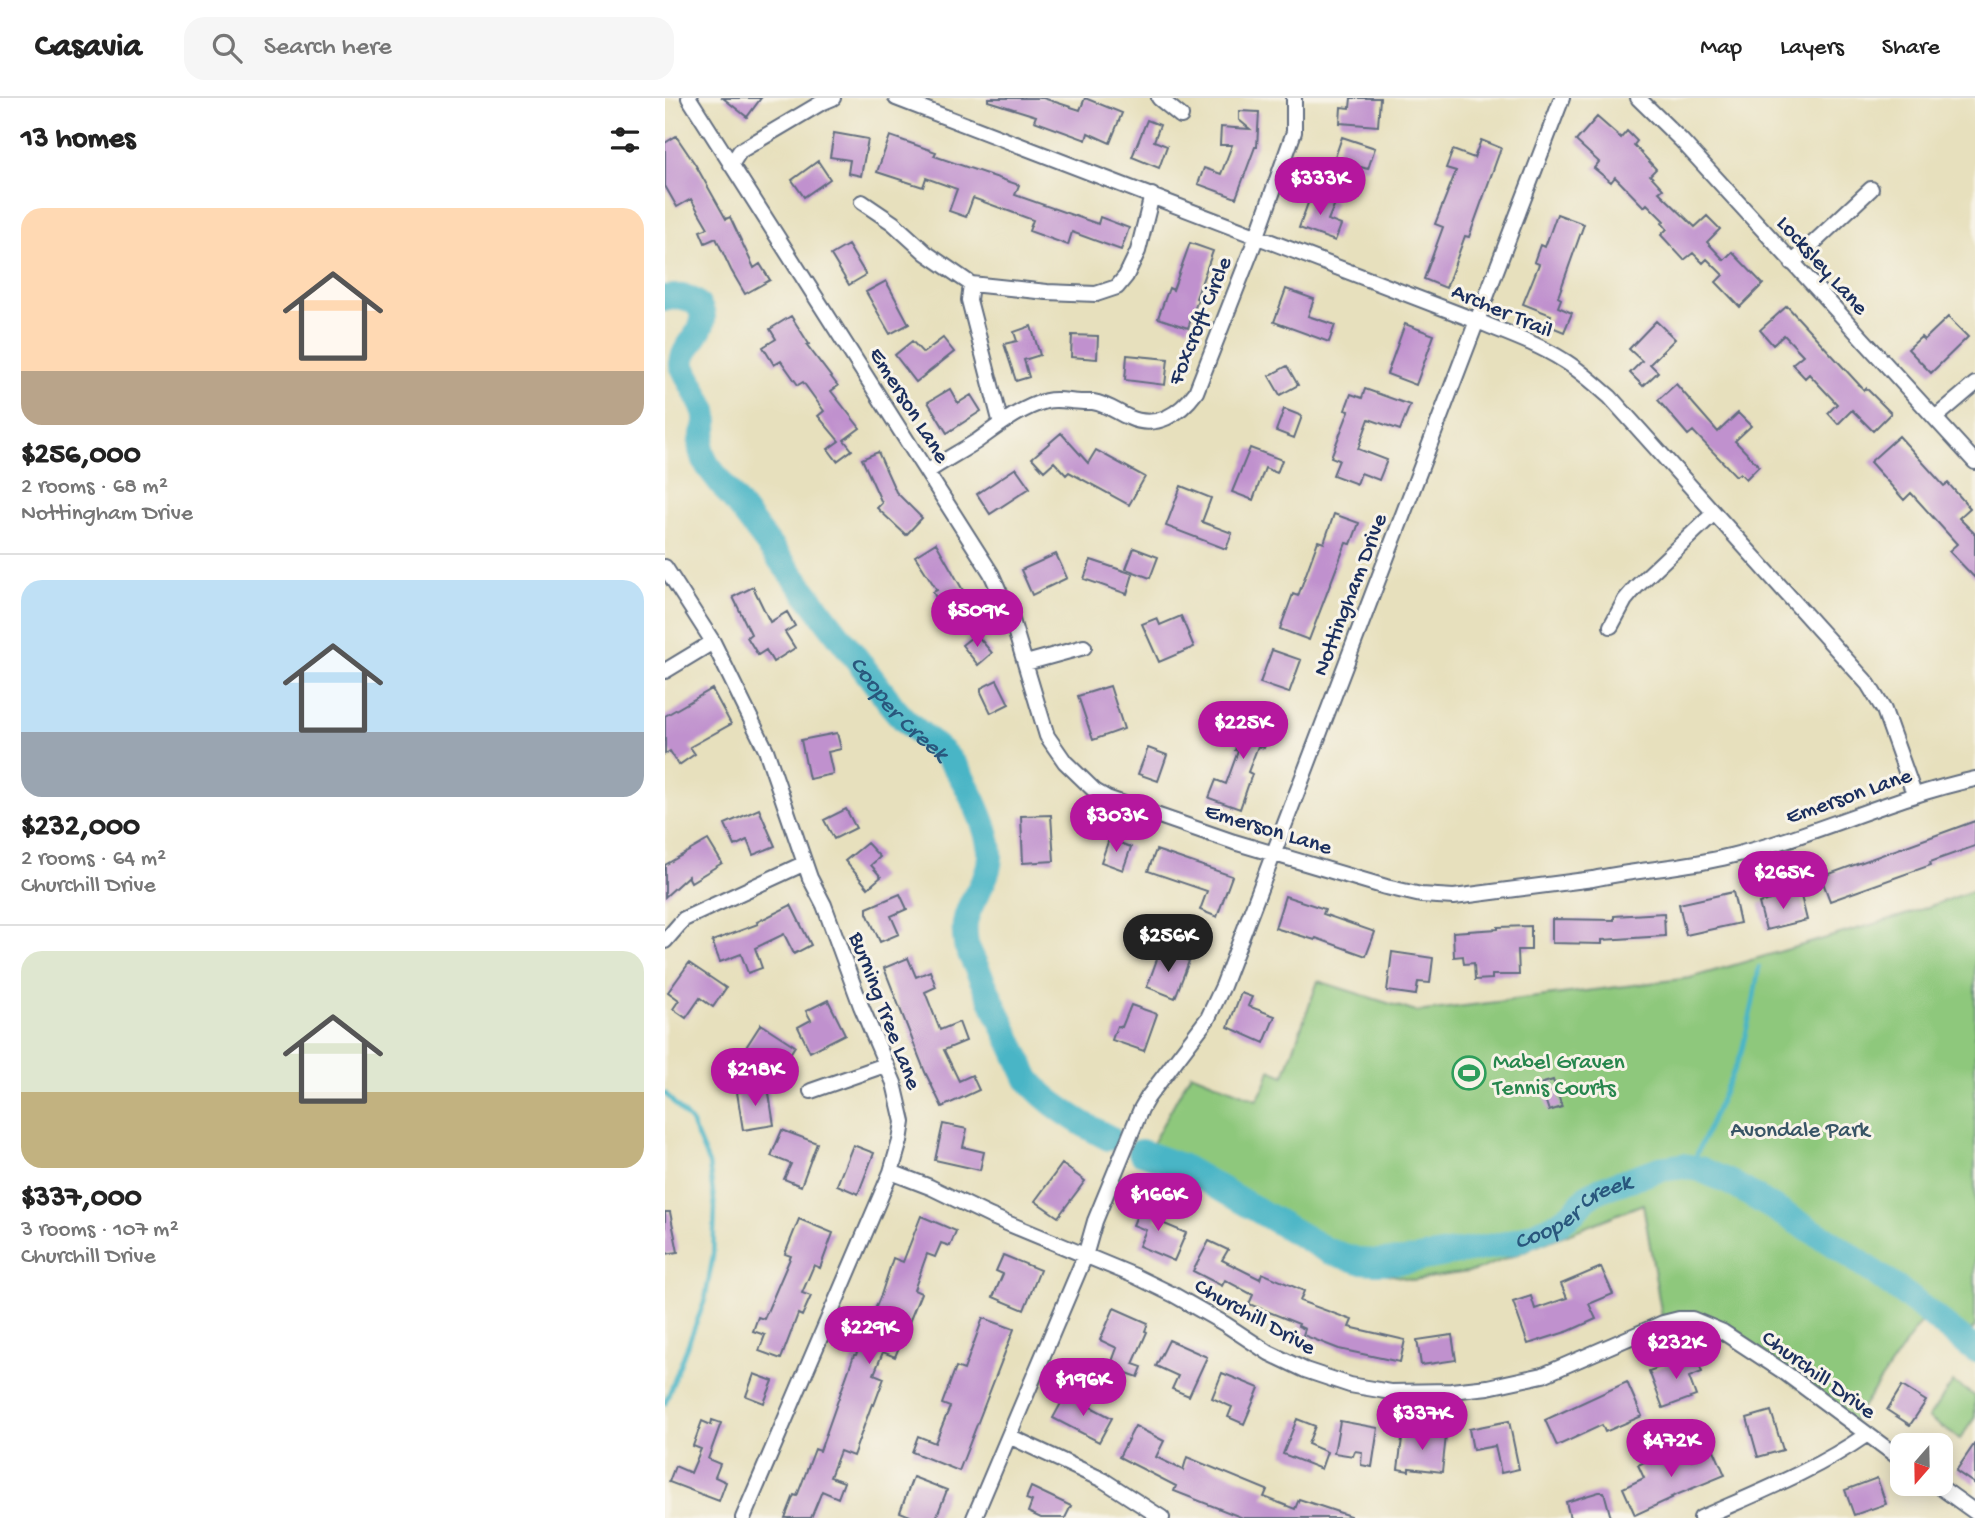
<!DOCTYPE html>
<meta charset="utf-8">
<style>
:root{--surface:#fff;--page:#f6f6f6;--text:#222;--muted:#767676;--line:#e0e0e0;--accent:#b5179e}
body{margin:0;font-family:"Gochi Hand",sans-serif;background:var(--page);color:var(--text);height:100vh;display:flex;flex-direction:column;font-size:26px;white-space:nowrap}
*{box-sizing:border-box;margin:0}
p{font-size:23px;color:var(--muted)}
.icon{flex:none;width:38px;height:38px;fill:none;stroke:currentColor;stroke-width:2;stroke-linecap:round;stroke-linejoin:round}
.map{position:relative;flex:1;overflow:hidden}
.details{display:flex;flex-direction:column;background:var(--surface);width:665px}
.details>*{flex:none}
.needle{width:46px;rotate:200deg}
.tools{position:absolute;left:1225px;top:1335px;display:grid;gap:14px}
.tools a{display:grid;place-items:center;width:63px;height:63px;border-radius:14px;background:var(--surface);box-shadow:0 4px 18px #0003;font-size:35px}
.price{position:absolute;translate:-50% -60px;padding:0 16px;border-radius:24px;background:var(--accent);color:#fff;font-size:23px;line-height:46px;filter:drop-shadow(0 2px 4px #0008)}
.price::after{content:'';position:absolute;left:50%;top:42px;width:21px;height:16px;margin-left:-10px;background:inherit;clip-path:polygon(0 0,100% 0,50% 100%)}
.price.current{background:#222;color:#fff}
ul{padding:0;list-style:none}
li{display:grid;align-content:center;gap:14px;height:371px;padding:0 21px}
li+li{border-top:2px solid var(--line)}
li span{display:grid;place-items:center;height:217px;border-radius:21px;color:#555}
li>.icon{margin-inline-start:auto}
span .icon{width:126px;height:126px;fill:#fffc;stroke-width:1}
li b{font-size:30px}
h2{display:flex;justify-content:space-between;align-items:center;height:84px;padding:0 21px;font-size:30px}
header{display:flex;align-items:center;gap:42px;box-sizing:border-box;height:98px;padding:0 35px;background:var(--surface);border-bottom:2px solid var(--line)}
header strong{font-size:33px}
nav{display:flex;gap:38px;margin-inline-start:auto;font-size:24px}
.search{width:490px;height:63px;background:var(--page);display:flex;align-items:center;gap:18px;box-sizing:border-box;padding:0 24px;border-radius:21px;color:var(--muted);font-size:26px}
main{display:flex;flex:1;min-height:0}
.map>svg:first-child{display:block}
</style>
<header>
<strong>Casavia</strong>
<div class="search"><svg class="icon" aria-label="search" viewBox="0 0 24 24"><circle cx="10" cy="10" r="6"/><path d="M15 15l6 6"/></svg>Search here</div>
<nav><a>Map</a><a>Layers</a><a>Share</a></nav>
</header>
<main>
<section class="details">
<h2>13 homes<svg class="icon" aria-label="filters" viewBox="0 0 24 24"><path d="M4 7h16M4 17h16"/><circle cx="9" cy="7" r="2"/><circle cx="15" cy="17" r="2"/></svg></h2>
<ul>
<li><span style="background:linear-gradient(#ffd9b3 75%,#b9a48a 0)"><svg class="icon" aria-label="home" viewBox="0 0 24 24"><path d="M3 11l9-7 9 7M6 9v11h12V9"/></svg></span><div><b>$256,000</b><p>2 rooms · 68 m²</p><p>Nottingham Drive</p></div></li>
<li><span style="background:linear-gradient(#bfe0f5 70%,#9aa5b1 0)"><svg class="icon" aria-label="home" viewBox="0 0 24 24"><path d="M3 11l9-7 9 7M6 9v11h12V9"/></svg></span><div><b>$232,000</b><p>2 rooms · 64 m²</p><p>Churchill Drive</p></div></li>
<li><span style="background:linear-gradient(#dfe7d0 65%,#c2b280 0)"><svg class="icon" aria-label="home" viewBox="0 0 24 24"><path d="M3 11l9-7 9 7M6 9v11h12V9"/></svg></span><div><b>$337,000</b><p>3 rooms · 107 m²</p><p>Churchill Drive</p></div></li>
</ul>
</section>
<div class="map">
<svg width="1310" height="1420" viewBox="0 0 1310 1420">
<rect width="100%" height="100%" fill="#f7f3e8"/>
<filter id="ink" filterUnits="userSpaceOnUse"><feTurbulence type="fractalNoise" baseFrequency=".0143" numOctaves="2"/><feDisplacementMap in="SourceGraphic" scale="14" xChannelSelector="R" yChannelSelector="G"/><feConvolveMatrix kernelMatrix="1 2 1 2 8 2 1 2 1" color-interpolation-filters="sRGB"/></filter>
<filter id="wash" filterUnits="userSpaceOnUse"><feTurbulence type="fractalNoise" baseFrequency=".00686" numOctaves="4" result="noise"/><feDisplacementMap in="SourceGraphic" scale="28" xChannelSelector="R" yChannelSelector="G"/><feGaussianBlur stdDeviation="1.57" result="paint"/><feColorMatrix in="noise" values="0 0 0 0 0 0 0 0 0 0 0 0 0 0 0 0 0 1.4 0 .05"/><feComposite in="paint" operator="in"/></filter>
<g filter="url(#wash)">
<rect width="100%" height="100%" fill="#e7e0bd"/>
<path fill="#8ec87c" stroke="#547c6d" stroke-width="2" d="M1310 792V1229L1297 1242 1260 1218 1186 1325 1040 1226 998 1225 978 1106 810 1173 748 1182 673 1164 479 1060 526 975 592 1002 600 988 605 972 619 978 653 883 751 914 1025 880 1243 816Z
M1288 1284 1310 1298V1319L1295 1341 1263 1320Z"/>
<g fill="none" stroke-linecap="round" stroke-linejoin="round">
<path stroke="#49b5c6" stroke-width="4.5" d="M0 995 26 1024 44 1066 50 1110 48 1158 40 1202 0 1306
M1026 1069 1076 956 1088 905 1094 869
M1301 1246 1310 1239"/>
<g stroke="#49b5c6" stroke-width="26">
<path id="s1" d="M0 200C11 198 23 197 32 206 52 229 16 245 17 267L40 313C46 338 25 339 43 368L221 599C236 624 261 638 282 659 299 677 324 730 325 755 326 782 304 800 300 825 299 832 300 840 301 847L363 981C380 1004 418 1027 444 1040"/>
<path id="s2" d="M476 1054 516 1068 663 1153 695 1163 712 1164 741 1163 846 1145 891 1127 909 1114 922 1099 936 1091 995 1071 1018 1068 1035 1071 1066 1085 1166 1144 1241 1197 1310 1252"/>
</g>
</g>
<g id="blocks">
<path fill="#c091ce" d="M58 0H96L82 19Z
M323 0H378L415 12 420 0 457 15 445 45 423 35 421 42 369 23 371 18 323 3Z
M686 0H715L713 28 675 25 676 9 685 10Z
M574 13 594 14 592 49H590L571 100 533 86 539 70 556 76 567 47H555L556 29 585 31 574 22Z
M932 19 956 40 962 33 972 43 969 47 991 71 985 77 998 91 994 94 1030 129 1042 118 1055 131 1042 144 1059 162 1067 154 1098 186 1075 209 1051 184 1058 177 1042 161 1038 165 1028 155 1019 162 996 137 1002 131 997 125 999 123 982 106 979 109 950 79 946 84 929 70 934 64 911 43Z
M482 22 495 27 489 43 502 48 494 70 467 59Z
M169 35 203 41 196 78 183 75 185 62 165 59Z
M11 38 30 66 61 121 65 119 89 170 95 166 105 182 80 196 66 172 51 140 40 145 35 133 43 130 26 101 12 109 0 88V45Z
M225 38 271 54 269 58 354 87 350 97 433 126 435 119 464 130 456 152 407 134 403 147 364 133 368 122 308 100 301 119 284 113 292 91 261 80 258 89 212 74Z
M677 39 710 50 703 71 692 68 685 89 672 85 676 74 666 71Z
M816 42 836 50 804 139 800 138 781 190 759 181 778 129 770 126 791 73 781 70 788 52 809 60Z
M153 63 165 81 139 99 127 82Z
M647 94 671 103 663 122 676 127 670 143 634 130Z
M892 116 919 126 893 199 896 201 893 209 907 215 899 234 882 227 886 217 858 206 874 166 869 164 875 147 880 149Z
M525 145 548 153 531 200 533 201 523 230 493 220 504 190 508 192Z
M183 147 201 177 184 187 166 157Z
M221 183 244 226 225 236 201 194Z
M621 191 649 201 643 218 670 227 664 244 609 224Z
M1122 208 1199 292 1201 290 1226 315 1208 333 1187 312 1173 326 1163 315 1172 306 1144 276 1140 280 1127 266 1138 257 1119 237 1108 247 1095 232Z
M126 218 144 246 142 247 173 288 166 293 195 330 179 342 187 352 172 363 163 351 174 343 153 318 159 313 138 284 133 287 116 263 109 267 98 249 111 241 105 231Z
M1283 219 1303 239 1266 275 1243 251 1256 239 1259 242Z
M991 223 1010 241 985 266 993 274 978 288 965 275 977 263 964 251Z
M740 226 769 237 751 287 722 276Z
M366 228 375 257 359 262 364 279 351 283 339 246 352 243 349 234Z
M407 237 433 238 432 261 406 259Z
M278 240 289 254 251 284 230 257 247 243 258 255Z
M462 257 503 261 500 287 460 282Z
M622 268 633 287 615 297 604 278Z
M1011 286 1053 334 1073 315 1086 328 1070 343 1094 368 1081 381 1075 375 1071 378 1028 333 1023 337 993 302Z
M285 291 293 305 306 297 316 313 282 335 263 304Z
M700 291 745 307 735 332 704 321 693 351 722 362 714 382 696 375 692 386 668 377 674 362 666 359 684 313 680 312 686 296 697 300Z
M619 311 637 318 629 340 611 333Z
M396 335 423 365 431 352 480 379 464 407 404 374 401 377 389 364 379 373 367 360Z
M1234 338 1279 388 1283 385 1305 410 1294 420 1310 436V480L1284 453 1292 446 1246 395 1239 402 1205 364Z
M585 350 617 362 612 375 600 370 588 402 567 394Z
M213 354 231 394 257 420 241 437 212 410 217 405 197 361Z
M351 370 365 390 325 416 312 396Z
M516 388 546 400 537 424 567 435 561 451 501 428Z
M669 416 694 425 686 446 681 445 644 542 615 531 628 496 633 498 653 443 659 445Z
M271 445 307 508 282 521 268 494 272 492 250 458Z
M469 450 493 459 485 480 461 471Z
M391 456 402 480 367 497 356 472Z
M426 462 468 476 462 496 419 481Z
M88 489 105 524 122 514 130 528 120 534 130 550 108 564 101 552 93 557 82 539 86 536 68 499Z
M516 518 529 549 494 564 477 526 492 520 495 527Z
M311 536 327 555 313 567 297 547Z
M607 552 636 562 624 595 595 585Z
M332 582 344 606 326 615 316 594V590Z
M445 588 459 631 428 642 413 598Z
M47 591 66 626 25 649 30 656 14 667 5 653 0 656V618Z
M583 614 609 623 599 650 593 648 583 674 587 676 575 711 544 700 551 682 561 686 573 653 570 652Z
M172 635 176 651 163 654 168 676 144 681 136 642Z
M483 650 502 657 493 683 473 676Z
M94 711 110 748 88 757 82 742 70 748 60 726Z
M181 711 191 730 169 741 159 722Z
M386 717 389 763 358 765 356 718Z
M1310 723V748L1265 764 1266 767 1165 803 1156 779Z
M444 741 466 749 458 772 436 764Z
M43 742 57 765 26 784 23 778 0 799V767Z
M202 745 215 759 206 767 216 779 203 790 180 763Z
M491 752 567 778 552 819 535 812 542 793 483 773Z
M1068 794 1075 825 1021 837 1014 806Z
M1135 794 1142 822 1101 832 1094 805Z
M235 796 242 811 226 818 234 836 215 844 202 815V810Z
M620 798 660 811 658 816 710 834 701 858 651 840 650 842 610 830Z
M126 807 146 847 129 856 119 836 90 850 97 870 83 875 76 856 55 864 47 843 93 826 92 824Z
M999 815 1000 838 937 842V846L887 845V821L949 822V818Z
M866 828V852H853L854 877H827V881L810 882 809 865 799 866 798 858 789 859 788 834 833 831V829Z
M495 853 524 863 510 900 482 889Z
M727 854 768 860 765 885 753 884 751 897 722 893Z
M243 860 251 879 265 873 271 889 260 894 275 932 294 924 301 943 279 952 294 983 307 977 314 992 277 1009 260 974 219 870Z
M24 865 61 890 48 909 35 900 21 920 8 911 14 902 3 894Z
M576 895 587 899 583 908 610 918 599 945 563 929Z
M163 902 180 936 145 954 133 929 146 922 141 913Z
M466 907 492 916 479 953 447 942 452 928 457 929Z
M96 926 130 948 110 980 76 957Z
M888 982 897 1009 884 1013 875 986Z
M103 989 109 1027 78 1032 72 994Z
M278 1026 302 1031 298 1049 319 1054 315 1072 270 1062Z
M117 1032 152 1045 136 1088 119 1081 126 1066 106 1058Z
M188 1047 209 1055 193 1096 172 1087Z
M397 1066 420 1083 393 1119 370 1103Z
M478 1103 496 1110 490 1122 521 1135 509 1163 474 1148 481 1132 468 1127Z
M0 1114H5L13 1154 0 1156Z
M256 1118 291 1133 285 1148 276 1145 270 1159 262 1156 249 1192 256 1195 230 1259 218 1254 209 1276 219 1280 209 1307 207 1306 188 1358 175 1353 165 1379 179 1384 173 1400 157 1393 146 1420H120L129 1397 132 1398 150 1351 155 1353 189 1257H191L216 1197 228 1160 238 1164Z
M134 1121 168 1135 155 1170 149 1167 137 1195 146 1198 137 1218 133 1216 116 1261 94 1253 100 1237 88 1233 93 1219 99 1221 126 1158 120 1156Z
M544 1143 563 1152 557 1162 595 1181 597 1175 639 1193 635 1203 687 1222 684 1229 740 1242 735 1264 674 1251 638 1237 640 1231 633 1228 634 1226 584 1206 588 1197 560 1182 557 1188 528 1173Z
M338 1157 375 1172 359 1212 328 1199 338 1176 331 1173Z
M936 1169 948 1196 924 1206 931 1221 904 1233 863 1246 848 1204 866 1198 870 1211 902 1200 896 1186Z
M449 1210 483 1225 480 1233 482 1234 468 1266 477 1269 473 1279 445 1269 452 1250 435 1242Z
M318 1220 349 1231 294 1373 247 1354 253 1338 270 1345 285 1309 277 1306 291 1269 299 1272Z
M787 1237 791 1262 756 1267 752 1242Z
M504 1242 542 1259 524 1298 507 1291 513 1278 491 1268Z
M1030 1256 1037 1274 1024 1279 1031 1298 998 1310 984 1273Z
M557 1275 594 1290 579 1326 563 1319 567 1309 547 1300Z
M89 1276 108 1283 99 1305 81 1298Z
M962 1284 977 1318 940 1334 937 1327 892 1348 880 1322Z
M1237 1288 1261 1303 1245 1327 1222 1312Z
M401 1296 447 1320 434 1344 388 1320Z
M1106 1313 1118 1352 1093 1359 1082 1320Z
M632 1321 650 1328 643 1346 662 1354 656 1371 618 1356Z
M47 1322 56 1325 43 1361 55 1366 50 1379 61 1384 54 1403 4 1384 10 1368 26 1375 36 1351 28 1348 37 1323 46 1327Z
M675 1323 713 1330 707 1369 696 1367 697 1354 690 1353 688 1358 669 1355Z
M844 1323 854 1371 836 1375 830 1348 808 1352 804 1331Z
M470 1328 499 1343 491 1359 518 1372 522 1359 602 1392 599 1399 630 1411 634 1401 685 1418V1420H578L509 1393 511 1388 454 1359Z
M738 1333 781 1338 777 1374 744 1370V1373L733 1371Z
M1310 1345V1386L1291 1373Z
M1021 1351 1026 1362 1049 1352 1060 1377 1006 1399 1007 1400 970 1417 958 1390 979 1380 973 1367 988 1360 990 1364Z
M248 1379 282 1392 271 1420H250L235 1414Z
M1212 1380 1221 1406 1189 1417 1180 1392Z
M366 1389 406 1408 400 1420H376L363 1414 367 1403 361 1401Z
M934 1394H939L946 1420H905L901 1404Z"/>
</g>
</g>
<g filter="url(#ink)">
<use href="#blocks" fill-opacity="0" stroke="#626d7f" stroke-width="2"/>
<g fill="none" stroke-linecap="round" stroke-linejoin="round">
<defs>
<path id="minor" d="M24 0 326 475 347 522 382 638 400 664 430 693 442 700 569 744 721 789 756 797 789 799 928 781C973 771 1020 770 1065 758 1149 738 1226 699 1310 681
M231 0 812 223C841 235 871 245 898 262 915 272 930 286 945 299L1203 586 1219 612 1249 696
M494 0 516 18
M973 0 1016 42 1310 364
M66 67 75 53 156 5 168 0
M197 104 228 125 261 155 306 186 382 194 431 196 452 189 461 178 473 153 487 97
M1127 165 1206 91
M306 186 304 202 336 326
M1270 320 1310 286
M262 374C278 363 295 354 312 343 333 328 355 310 381 303 394 300 405 304 418 304 419 304 427 304 428 304 441 306 452 314 463 319 491 332 515 316 531 294L592 138 629 34V0
M0 469 48 544 101 652 145 780 159 807 196 908 229 985 238 1024 235 1043 226 1074 78 1420
M946 528 960 502 971 489 1049 415
M361 565 419 549
M0 573 48 544
M0 843 19 821 140 765
M146 993 220 967
M226 1074 265 1089 325 1118 470 1178 509 1197 560 1226 604 1255 640 1272 685 1287 726 1294 786 1293 823 1289 878 1277 998 1225 1014 1221H1027L1058 1234 1119 1274 1237 1362
M344 1338 438 1382 497 1420
M1271 1386 1310 1414
M309 1420 420 1158 430 1123 476 1011 483 999 543 920 558 888 897 0
M1036 1420C1092 1395 1151 1372 1201 1337"/>
</defs>
<use href="#minor" stroke="#626d7f" stroke-width="18"/>
<use href="#minor" stroke="#fff" stroke-width="14"/>
</g>
</g>
<defs>
<symbol id="stadium-ring" viewBox="-11 -11 22 22"><circle r="9.5" fill="#f7f3e8" stroke="#2e9e5b" stroke-width="1.5"/><path d="M0-5a6.5 5 0 1 0 0 10a6.5 5 0 1 0 0-10ZM-3.5-1.8h7v3.6h-7Z" fill="#2e9e5b"/></symbol>
</defs>
<g fill-rule="evenodd">
<use href="#stadium-ring" x="785" y="956" width="38" height="38"/>
</g>
<g text-anchor="middle" stroke-width="6" stroke-linejoin="round" paint-order="stroke">
<g font-size="23" fill="#1b2f5e" stroke="#f7f3e8">
<text transform="translate(1159 166) rotate(48)" y="8">Locksley Lane</text>
<text transform="translate(838 211) rotate(23)" y="8">Archer Trail</text>
<text transform="translate(533 222) rotate(-68)" y="8">Foxcroft Circle</text>
<text transform="translate(246 306) rotate(58)" y="8">Emerson Lane</text>
<text transform="translate(683 496) rotate(-69)" y="8">Nottingham Drive</text>
<text transform="translate(1183 696) rotate(-19)" y="8">Emerson Lane</text>
<text transform="translate(604 729) rotate(17)" y="8">Emerson Lane</text>
<text transform="translate(222 912) rotate(69)" y="8">Burning Tree Lane</text>
<text transform="translate(591 1217) rotate(29)" y="8">Churchill Drive</text>
<text transform="translate(1155 1275) rotate(36)" y="8">Churchill Drive</text>
</g>
<g font-size="23" fill="#27864d" stroke="#f7f3e8" text-anchor="start">
<text x="828" y="970">Mabel Graven<tspan x="828" dy="26">Tennis Courts</tspan></text>
</g>
<g font-size="23" fill="#385566" stroke="#f7f3e8">
<text x="1135" y="1038">Avondale Park</text>
</g>
<g font-size="24" font-style="italic" fill="#29577d" stroke="#f7f3e8">
<text dy="8" stroke="none"><textPath href="#s1" startOffset="520">Cooper Creek</textPath></text>
<text dy="8" stroke="none"><textPath href="#s2" startOffset="469">Cooper Creek</textPath></text>
</g>
</g>
</svg>
<div class="tools">
<a><svg class="needle" viewBox="-14 -14 28 28"><path d="M0-13l5 13h-10z" fill="#e53935"/><path d="M0 13l5-13h-10z" fill="#767676"/></svg></a>
</div>
<b class="price" style="left:655px;top:119px">$333K</b>
<b class="price" style="left:312px;top:551px">$509K</b>
<b class="price" style="left:578px;top:663px">$225K</b>
<b class="price" style="left:451px;top:756px">$303K</b>
<b class="price" style="left:1118px;top:813px">$265K</b>
<b class="price current" style="left:503px;top:876px">$256K</b>
<b class="price" style="left:90px;top:1010px">$218K</b>
<b class="price" style="left:493px;top:1135px">$166K</b>
<b class="price" style="left:204px;top:1268px">$229K</b>
<b class="price" style="left:1011px;top:1283px">$232K</b>
<b class="price" style="left:418px;top:1320px">$196K</b>
<b class="price" style="left:757px;top:1354px">$337K</b>
<b class="price" style="left:1006px;top:1381px">$472K</b>
</div>
</main>
